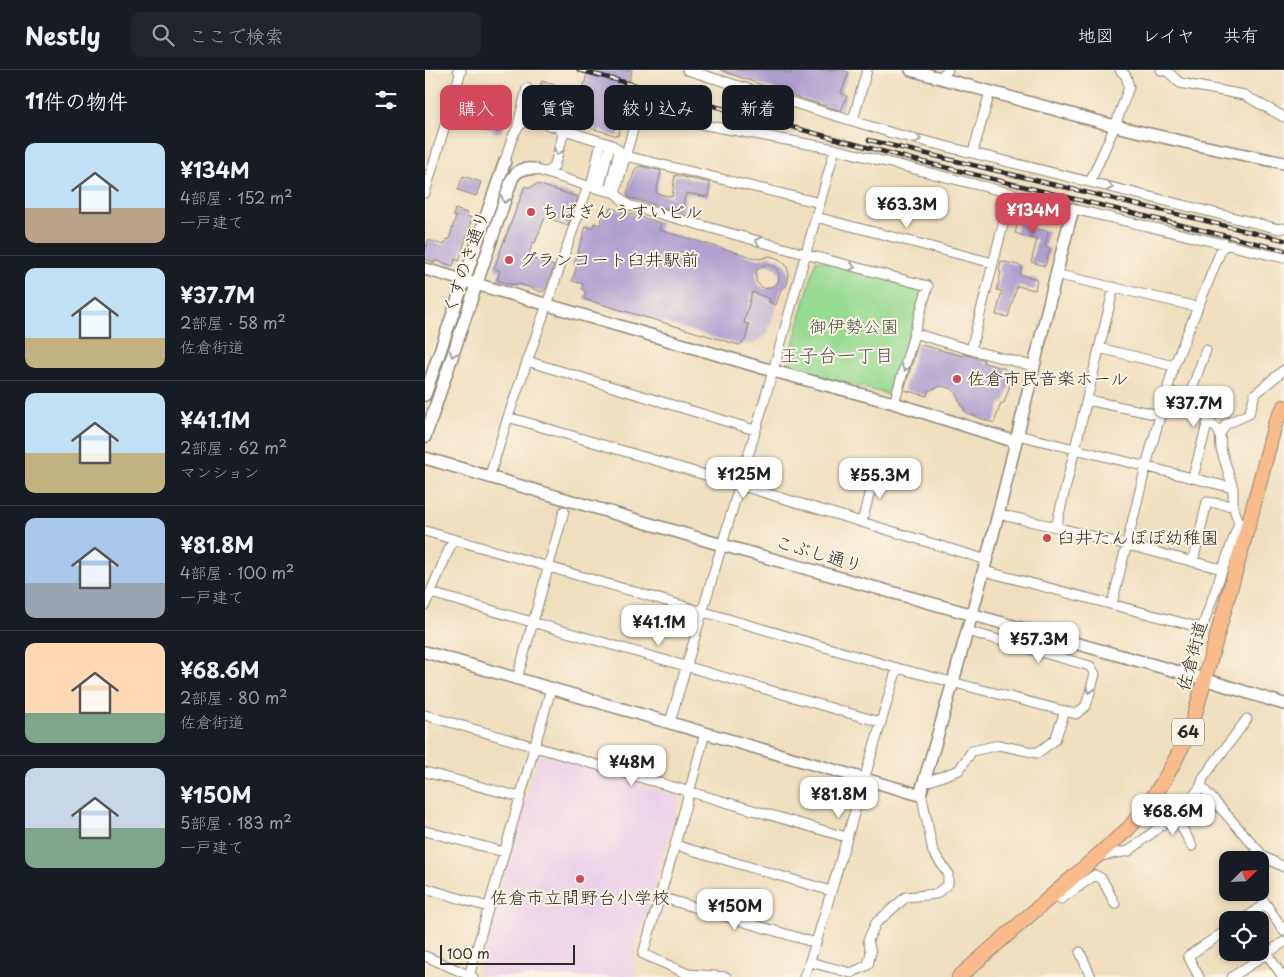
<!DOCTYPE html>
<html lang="ja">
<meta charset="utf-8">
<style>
:root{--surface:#171b24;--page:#20242c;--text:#f1f3f6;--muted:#9ea1a6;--line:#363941;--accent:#d1495b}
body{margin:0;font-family:"Playpen Sans","Klee One",sans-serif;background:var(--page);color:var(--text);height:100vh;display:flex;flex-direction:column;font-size:19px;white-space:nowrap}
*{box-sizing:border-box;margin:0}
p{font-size:16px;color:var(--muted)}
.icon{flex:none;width:28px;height:28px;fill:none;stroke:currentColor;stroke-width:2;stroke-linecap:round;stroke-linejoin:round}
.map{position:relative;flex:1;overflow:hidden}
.details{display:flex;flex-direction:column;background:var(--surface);width:425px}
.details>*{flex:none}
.hud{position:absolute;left:15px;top:15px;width:475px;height:45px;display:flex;gap:10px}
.needle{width:32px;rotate:66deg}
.tools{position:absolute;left:794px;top:781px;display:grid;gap:10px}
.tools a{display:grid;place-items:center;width:50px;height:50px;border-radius:10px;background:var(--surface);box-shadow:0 2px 8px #0003;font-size:25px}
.scale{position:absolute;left:15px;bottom:12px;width:135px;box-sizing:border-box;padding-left:5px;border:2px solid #2b2b2b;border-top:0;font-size:14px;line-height:18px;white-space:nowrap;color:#2b2b2b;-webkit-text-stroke:4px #fcf5e5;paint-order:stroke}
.price{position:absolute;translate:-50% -42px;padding:0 11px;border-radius:10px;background:#fff;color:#222;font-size:16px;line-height:32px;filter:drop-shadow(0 1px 2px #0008)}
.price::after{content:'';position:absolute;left:50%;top:30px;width:15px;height:11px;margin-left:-8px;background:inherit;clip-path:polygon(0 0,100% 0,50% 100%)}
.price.on{background:var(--accent);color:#fff}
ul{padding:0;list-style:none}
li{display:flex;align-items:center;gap:15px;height:125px;padding:0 25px}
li+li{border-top:1px solid var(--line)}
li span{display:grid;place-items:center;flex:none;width:140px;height:100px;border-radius:10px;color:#555}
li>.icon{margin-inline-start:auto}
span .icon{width:60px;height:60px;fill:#fffc;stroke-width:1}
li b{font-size:21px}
h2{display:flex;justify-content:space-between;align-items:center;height:60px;padding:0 25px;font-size:21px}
.pill{padding:0 18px;border-radius:10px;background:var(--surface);box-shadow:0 2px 8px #0003;font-size:18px;line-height:45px}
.pill.on{background:var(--accent);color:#fff}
header{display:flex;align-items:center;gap:30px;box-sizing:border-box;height:70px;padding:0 25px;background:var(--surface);border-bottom:1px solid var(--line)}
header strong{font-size:24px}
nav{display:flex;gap:28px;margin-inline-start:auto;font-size:18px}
.search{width:350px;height:45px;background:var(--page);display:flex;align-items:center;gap:12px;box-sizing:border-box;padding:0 18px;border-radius:10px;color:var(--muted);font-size:19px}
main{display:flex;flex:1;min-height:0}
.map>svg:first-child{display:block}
</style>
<header>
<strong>Nestly</strong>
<div class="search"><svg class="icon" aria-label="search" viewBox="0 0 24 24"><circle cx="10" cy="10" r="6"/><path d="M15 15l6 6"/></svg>ここで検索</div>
<nav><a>地図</a><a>レイヤ</a><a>共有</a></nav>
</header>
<main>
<section class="details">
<h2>11件の物件<svg class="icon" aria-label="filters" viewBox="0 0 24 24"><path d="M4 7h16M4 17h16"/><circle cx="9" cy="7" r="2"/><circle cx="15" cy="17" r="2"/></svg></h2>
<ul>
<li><span style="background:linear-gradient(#bfe0f5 65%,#b9a48a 0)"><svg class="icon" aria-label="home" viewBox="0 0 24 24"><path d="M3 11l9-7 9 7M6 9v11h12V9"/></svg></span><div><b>¥134M</b><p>4部屋 · 152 m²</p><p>一戸建て</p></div></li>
<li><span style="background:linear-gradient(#bfe0f5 70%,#c2b280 0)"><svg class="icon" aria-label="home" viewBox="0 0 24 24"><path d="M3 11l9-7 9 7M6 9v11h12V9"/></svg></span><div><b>¥37.7M</b><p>2部屋 · 58 m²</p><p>佐倉街道</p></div></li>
<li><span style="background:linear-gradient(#bfe0f5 60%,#c2b280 0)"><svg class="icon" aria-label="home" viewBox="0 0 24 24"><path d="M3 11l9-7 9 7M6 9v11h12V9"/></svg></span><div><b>¥41.1M</b><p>2部屋 · 62 m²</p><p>マンション</p></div></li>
<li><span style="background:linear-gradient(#a9c7e8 65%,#9aa5b1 0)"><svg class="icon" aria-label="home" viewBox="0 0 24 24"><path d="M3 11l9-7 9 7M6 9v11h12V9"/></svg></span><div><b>¥81.8M</b><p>4部屋 · 100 m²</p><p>一戸建て</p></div></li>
<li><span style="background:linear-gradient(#ffd9b3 70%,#7fa58c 0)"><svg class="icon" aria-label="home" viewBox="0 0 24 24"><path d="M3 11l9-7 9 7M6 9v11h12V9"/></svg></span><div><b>¥68.6M</b><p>2部屋 · 80 m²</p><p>佐倉街道</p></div></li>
<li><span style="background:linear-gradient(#c9d6e8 60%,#7fa58c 0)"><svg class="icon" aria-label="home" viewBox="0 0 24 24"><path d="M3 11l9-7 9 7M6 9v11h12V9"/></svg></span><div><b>¥150M</b><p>5部屋 · 183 m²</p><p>一戸建て</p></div></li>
</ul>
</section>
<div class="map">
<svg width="859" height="907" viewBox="0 0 859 907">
<rect width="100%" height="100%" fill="#fcf5e5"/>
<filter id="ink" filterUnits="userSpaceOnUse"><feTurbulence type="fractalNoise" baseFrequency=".02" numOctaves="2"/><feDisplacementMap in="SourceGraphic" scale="10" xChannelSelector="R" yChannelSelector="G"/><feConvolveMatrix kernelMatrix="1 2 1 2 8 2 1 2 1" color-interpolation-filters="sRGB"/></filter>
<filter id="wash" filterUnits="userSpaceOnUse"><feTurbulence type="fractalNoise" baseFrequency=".0096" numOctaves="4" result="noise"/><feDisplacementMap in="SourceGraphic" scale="20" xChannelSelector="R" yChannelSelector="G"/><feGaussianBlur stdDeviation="1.12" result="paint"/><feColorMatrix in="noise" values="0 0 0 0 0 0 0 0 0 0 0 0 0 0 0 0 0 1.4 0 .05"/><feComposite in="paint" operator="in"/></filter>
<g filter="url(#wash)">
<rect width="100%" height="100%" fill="#efdfbe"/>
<path fill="#ecd1e9" d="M113 683 256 727 207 890 212 907H66L52 903Z"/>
<path fill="#cbbfd4" d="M328 222 331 225 340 228 344 227 342 233 352 236 342 264 327 275 319 274 326 253 320 251Z"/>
<path fill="#97da92" stroke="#61825e" d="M391 190 493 217 496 224 468 326 362 296Z"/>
<g id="blocks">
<path fill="#ad9fcf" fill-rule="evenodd" d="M163 0H207L200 29 203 30 193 66 108 41 117 11 157 23Z
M295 0H354L366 4 367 0H417L424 2 416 23 422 26 416 41 357 22Z
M65 28 83 34 84 37 76 62 74 61 73 63 56 56Z
M215 96 236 101 231 123 247 127 250 105 285 113 283 127 261 123 256 142 205 128 202 124 210 99Z
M38 106 56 112 51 126 33 120Z
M112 114 153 127 143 155 120 147 110 173 108 172 103 187 129 196 120 220 117 222 92 213 91 215 88 214V215L72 210 75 201 69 198 100 116 105 118Z
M598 133 610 136 604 158 623 161 620 177 625 179 620 196 606 192 612 170 590 163Z
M185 138 236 153 234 160 334 189 345 186 354 189 361 195 364 204 362 215 356 220 351 235 344 232 345 229 327 222 319 253 324 254 320 271 314 275 159 229 161 222 157 219 158 214 147 211 152 195 149 194 161 156 167 158 169 153 175 155 178 145 184 142ZM338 195H345L351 198 354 204V210L351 215 340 219 334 215 331 211V201Z
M30 139 42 143 41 146 47 148 34 191 30 189 28 196 10 190V193L0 189V175L2 176 3 170 19 175 21 169 24 170 31 146H28Z
M576 191 597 196 595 205 612 209 610 220 592 216 583 247 571 245 577 221 572 220 576 202 574 201Z
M493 274 538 286V284L559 290V293L579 298 586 312 579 333H576L569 353 541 343 528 319 516 316 503 321 502 326 479 320Z"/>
</g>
</g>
<g filter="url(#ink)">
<use href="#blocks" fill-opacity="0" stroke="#8d8574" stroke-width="1"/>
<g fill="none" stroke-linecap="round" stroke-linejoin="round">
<defs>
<path id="minor" d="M262 0 467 63 854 159 859 158
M736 0 743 2 755 13 819 25 859 47
M514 8 523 0
M428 50 442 0
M93 55 102 18
M548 82 565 22
M80 91C85 76 89 49 108 50L187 75 201 86 395 133
M109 99 166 117 190 123 203 135 380 184 503 216 469 333
M120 102 126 100 129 97 138 65 134 58
M665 112 690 56 704 17 701 6 695 0
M166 117 176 72
M174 119 185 75
M184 121 194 81
M0 123 36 1 33 0
M190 123 211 49 217 44H221L410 79 648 139 859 188
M391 147 568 193
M630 204 773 237
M489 263 546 280 608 296
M674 278 749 296
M546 280 586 123
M102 291 330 360
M742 321 775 329 783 351 768 407
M764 327 781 280
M662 330 735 345
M83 347 314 415 562 490
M795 364 801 354 824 344 830 324 859 300
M593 365 808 418
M64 408 83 347 163 116
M573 444 631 457 797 499
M437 452 450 402
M631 457 689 217
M0 461 472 598 651 644 661 636 670 604 665 596 542 561
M768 492 782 432 808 436
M559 501 777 558 814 453 808 436V418L796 379 795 364 792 359 783 351
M6 523 455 652
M687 534 721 396 749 296 799 173
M0 535 28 470
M92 609 139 441
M0 645 421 767
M245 652 348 301 410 79
M280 663 250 775 218 884 263 904 301 907
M0 702 95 727
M499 713 534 700 547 681 574 675 612 683 630 670 640 641
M776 716 839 787 859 797
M750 745 767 776
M0 761 79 782
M250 775 406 821
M674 786 704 781 760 737 776 716 778 708 822 649
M0 818 63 837
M833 822 859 861
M629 823 636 829 670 805 677 809 690 834
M235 827 391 873
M817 850 841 834
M655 882 666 907
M842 884 858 907
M0 886 48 907
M385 892 426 903 443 895 446 882 443 870 451 853 481 827 511 824 523 814V803L508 782 496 722
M44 906 126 619
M379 907 391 873 472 598
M774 907 763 886 802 860
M807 907 859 872"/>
<path id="tertiary" d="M486 0 690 56 777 76 859 93
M0 199 348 301 469 333 591 372
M0 325 80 91
M0 367 87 109C92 100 98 98 109 99
M0 388 297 475 779 609 859 634
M0 582 495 725C530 608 563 490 591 371 610 294 627 216 648 139"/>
<path id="primary" d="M534 907 703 759C732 727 751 693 767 654L825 449 850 354 859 337"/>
</defs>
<use href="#minor" stroke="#8d8574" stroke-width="11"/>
<use href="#tertiary" stroke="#8d8574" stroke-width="14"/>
<use href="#primary" stroke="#8d8574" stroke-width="16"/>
<use href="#minor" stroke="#fff" stroke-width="9"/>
<use href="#tertiary" stroke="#fff" stroke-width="11"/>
<use href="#primary" stroke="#fabb8c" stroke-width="14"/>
<defs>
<path id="rail" d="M154 0 486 89 859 180
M444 70 859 170"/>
</defs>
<use href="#rail" stroke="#2b2b2b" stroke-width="4.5"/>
<use href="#rail" stroke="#fcf5e5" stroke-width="2.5" stroke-dasharray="8" stroke-linecap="butt"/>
</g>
<defs><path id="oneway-chevron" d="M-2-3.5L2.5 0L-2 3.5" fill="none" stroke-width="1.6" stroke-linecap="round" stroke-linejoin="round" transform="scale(1.25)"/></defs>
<g stroke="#a0a0a0">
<use href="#oneway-chevron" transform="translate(493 69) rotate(13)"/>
<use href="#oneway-chevron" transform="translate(133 82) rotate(106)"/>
<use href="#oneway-chevron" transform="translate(685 117) rotate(14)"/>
<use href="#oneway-chevron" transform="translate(80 130) rotate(109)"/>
<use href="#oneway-chevron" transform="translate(333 171) rotate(-164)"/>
<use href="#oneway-chevron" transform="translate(427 197) rotate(15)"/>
<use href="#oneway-chevron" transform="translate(28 284) rotate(109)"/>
<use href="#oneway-chevron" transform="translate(480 298) rotate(106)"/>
<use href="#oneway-chevron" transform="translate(665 620) rotate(106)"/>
</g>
</g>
<g fill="#d1495b" stroke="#fcf5e5" stroke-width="2">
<circle cx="106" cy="142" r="5"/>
<circle cx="84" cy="190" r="5"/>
<circle cx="532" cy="309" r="5"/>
<circle cx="622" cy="468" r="5"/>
<circle cx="155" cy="809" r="5"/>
</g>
<g text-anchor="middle" stroke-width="4" stroke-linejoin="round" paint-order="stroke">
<rect fill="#fcf5e5" stroke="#6a6863" stroke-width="1" x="747" y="648.5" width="32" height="27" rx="4"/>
<g font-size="16" font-weight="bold" fill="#2b2b2b">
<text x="763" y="668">64</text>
</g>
<g font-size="18" fill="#2b2b2b" stroke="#fcf5e5" text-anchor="start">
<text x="116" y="148">ちばぎんうすいビル</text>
<text x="94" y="196">グランコート臼井駅前</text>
<text x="542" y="315">佐倉市民音楽ホール</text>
<text x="632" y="474">臼井たんぽぽ幼稚園</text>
<text x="155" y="834" text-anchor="middle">佐倉市立間野台小学校</text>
</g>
<g font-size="18" fill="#2b2b2b" stroke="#fcf5e5">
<text transform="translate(41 192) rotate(-71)" y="6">くすのき通り</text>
<text transform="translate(394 484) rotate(16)" y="6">こぶし通り</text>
<text transform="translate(767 586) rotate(-75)" y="6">佐倉街道</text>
</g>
<g font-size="18" fill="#465745" stroke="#fcf5e5">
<text x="429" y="263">御伊勢公園</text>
</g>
<g font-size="19" fill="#585464" stroke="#fcf5e5">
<text x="412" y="292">王子台一丁目</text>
</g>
</g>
</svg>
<div class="tools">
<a><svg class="needle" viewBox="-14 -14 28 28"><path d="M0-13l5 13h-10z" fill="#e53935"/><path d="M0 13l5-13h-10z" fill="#9ea1a6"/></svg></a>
<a><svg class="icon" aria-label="locate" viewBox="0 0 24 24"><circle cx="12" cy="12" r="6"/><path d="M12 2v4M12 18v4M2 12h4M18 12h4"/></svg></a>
</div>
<div class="scale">100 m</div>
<b class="price" style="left:482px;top:159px">¥63.3M</b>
<b class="price on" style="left:608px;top:165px">¥134M</b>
<b class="price" style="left:769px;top:358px">¥37.7M</b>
<b class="price" style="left:319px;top:429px">¥125M</b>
<b class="price" style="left:455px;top:430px">¥55.3M</b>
<b class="price" style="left:234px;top:577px">¥41.1M</b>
<b class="price" style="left:614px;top:594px">¥57.3M</b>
<b class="price" style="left:207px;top:717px">¥48M</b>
<b class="price" style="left:414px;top:749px">¥81.8M</b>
<b class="price" style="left:748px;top:766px">¥68.6M</b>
<b class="price" style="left:310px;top:861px">¥150M</b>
<div class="hud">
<a class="pill on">購入</a>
<a class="pill">賃貸</a>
<a class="pill">絞り込み</a>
<a class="pill">新着</a>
</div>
</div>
</main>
